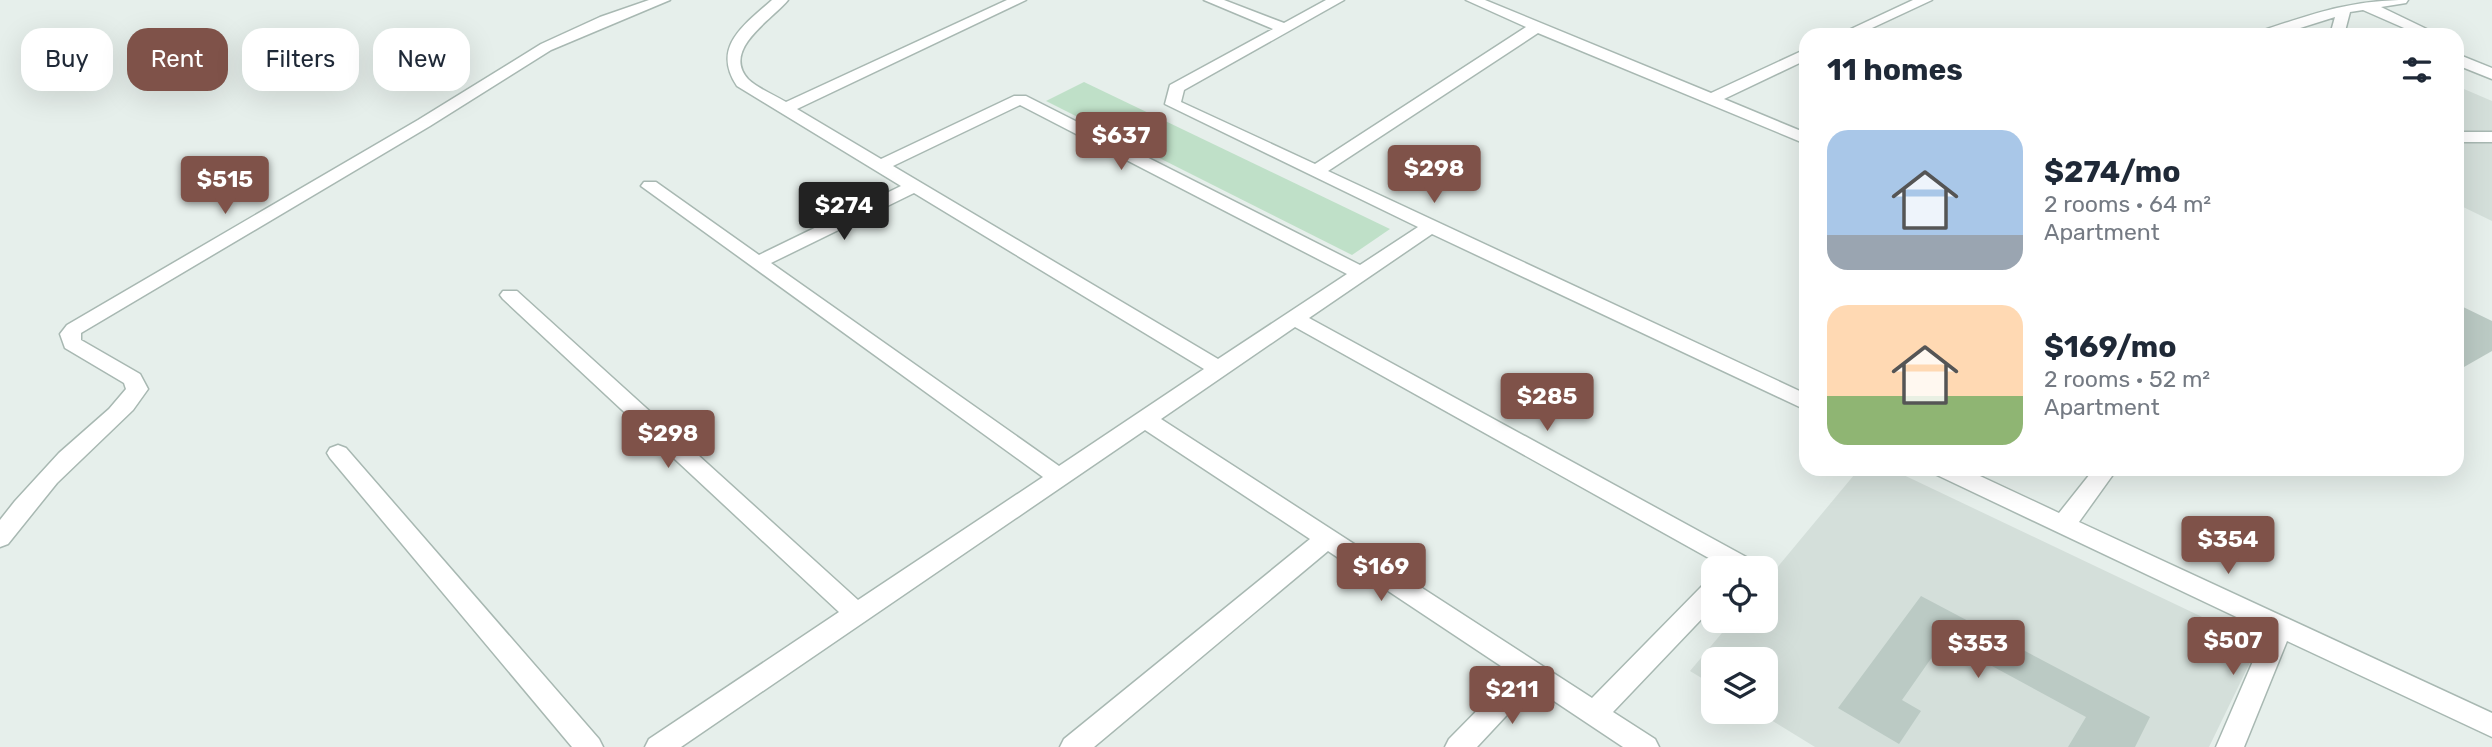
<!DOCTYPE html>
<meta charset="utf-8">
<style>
:root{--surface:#fff;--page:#f2f2f3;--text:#1f2937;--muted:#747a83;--accent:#7f5249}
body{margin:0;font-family:Rubik,sans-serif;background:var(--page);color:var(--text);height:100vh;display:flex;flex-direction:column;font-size:26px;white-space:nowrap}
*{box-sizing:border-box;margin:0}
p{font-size:23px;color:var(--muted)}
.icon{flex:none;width:38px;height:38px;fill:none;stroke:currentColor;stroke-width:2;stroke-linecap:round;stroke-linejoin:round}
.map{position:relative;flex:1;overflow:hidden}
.details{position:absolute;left:1799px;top:28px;width:665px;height:448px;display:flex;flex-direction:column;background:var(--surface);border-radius:21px;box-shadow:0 7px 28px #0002}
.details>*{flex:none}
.banner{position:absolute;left:21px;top:28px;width:665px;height:63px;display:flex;gap:14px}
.controls{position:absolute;left:1701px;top:556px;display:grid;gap:14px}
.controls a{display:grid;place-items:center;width:77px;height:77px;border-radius:14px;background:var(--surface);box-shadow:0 7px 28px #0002;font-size:35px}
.price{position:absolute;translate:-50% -60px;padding:0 16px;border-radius:7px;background:var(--accent);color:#fff;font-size:23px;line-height:46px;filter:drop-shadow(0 2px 4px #0008)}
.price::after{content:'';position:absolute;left:50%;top:42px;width:21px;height:16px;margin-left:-10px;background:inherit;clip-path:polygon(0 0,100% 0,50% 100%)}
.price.selected{background:#222;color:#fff}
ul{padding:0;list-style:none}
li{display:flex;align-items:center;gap:21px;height:175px;padding:0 28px}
li span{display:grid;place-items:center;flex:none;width:196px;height:140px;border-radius:21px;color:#555}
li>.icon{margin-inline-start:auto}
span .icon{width:84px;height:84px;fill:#fffc;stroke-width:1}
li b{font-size:30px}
h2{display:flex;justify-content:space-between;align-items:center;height:84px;padding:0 28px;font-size:30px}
.tag{padding:0 24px;border-radius:21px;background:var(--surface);box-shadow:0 7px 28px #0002;font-size:24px;line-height:63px}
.tag.selected{background:var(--accent);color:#fff}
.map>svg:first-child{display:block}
</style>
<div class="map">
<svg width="2492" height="747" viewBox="0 0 2492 747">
<rect width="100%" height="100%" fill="#e6efeb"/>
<path fill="#d4dfda" d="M2457 86 2492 101V221L2457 204Z
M1859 469H1891L2259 644 2209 747H1815L1758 712H1766V660H1713V685L1690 671 1732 621H1766V581Z"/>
<path fill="#bfe0c8" d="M1084 82 1390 229 1352 255 1046 101Z"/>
<path fill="#bbcac4" d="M2457 304 2492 321V351L2457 371Z
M1921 596 2150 717 2135 747H2068L2086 717 1944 640 1902 700 1921 711 1899 744 1838 708Z"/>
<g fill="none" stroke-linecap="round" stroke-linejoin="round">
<defs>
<path id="minor" d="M649 0H670L551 50 430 126 81 333V340L140 374 148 389 133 410 57 483 8 544 0 547V520L15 501 59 453 109 409 126 389 124 383 65 348 60 334 67 325 418 120 541 44 600 17Z
M772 0H788C773 19 721 49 748 79 757 88 774 95 786 102L1007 0H1026L797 109 881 159 1014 96H1026L1360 265 1418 227 1165 104 1170 85 1273 29 1204 0H1224L1284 23 1326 0H1344L1184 90 1181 102 1315 164 1526 27 1466 0H1485L1711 93 1806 49V60L1724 99 1806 133V144L1538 33 1328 171 1806 394V410L1432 234 1309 318 1748 558 1751 564 1749 569H1722L1723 566 1295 327 1161 419 1592 698 1704 584 1713 582V607L1613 712 1655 739 1659 747H1623L1533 687 1477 747H1445L1449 739 1513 674 1328 551 1094 747H1060L1064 739 1310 539 1145 430 681 747H645L649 739 839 612 503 299 500 295 503 291H517L858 600 1043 477 641 186 644 182H656L759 255 901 186 737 86C711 47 744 25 772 0ZM1020 105 1347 274 1218 359 893 166ZM914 193 1204 369 1059 466 771 263Z
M1913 0H1932L1857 35H1838Z
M2408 0 2406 3 2381 7 2439 35H2420L2363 10 2350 12 2344 35H2330L2335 17 2278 35H2256L2258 32C2313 14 2349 0 2408 0Z
M2457 54 2492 68V79L2457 65Z
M2457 132H2492V142H2457Z
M338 445 346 448 599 739 603 747H572L330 458 327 453 330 448Z
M1934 469H1965L2059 513 2094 469H2117L2079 522 2492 713V737L2287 641 2244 747H2216L2266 631 1937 475Z"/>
</defs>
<use href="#minor" stroke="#a8b8b2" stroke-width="3"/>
<use href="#minor" fill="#fff" fill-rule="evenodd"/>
</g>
</svg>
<div class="controls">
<a><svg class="icon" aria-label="locate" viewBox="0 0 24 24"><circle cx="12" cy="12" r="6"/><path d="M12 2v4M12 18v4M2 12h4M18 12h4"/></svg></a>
<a><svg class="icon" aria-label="layers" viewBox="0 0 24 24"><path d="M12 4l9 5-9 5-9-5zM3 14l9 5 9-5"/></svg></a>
</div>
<b class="price" style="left:1121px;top:172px">$637</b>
<b class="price" style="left:1434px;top:205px">$298</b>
<b class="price" style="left:225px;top:216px">$515</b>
<b class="price selected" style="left:844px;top:242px">$274</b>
<b class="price" style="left:1547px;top:433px">$285</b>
<b class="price" style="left:668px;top:470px">$298</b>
<b class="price" style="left:2228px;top:576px">$354</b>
<b class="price" style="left:1381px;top:603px">$169</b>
<b class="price" style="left:2233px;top:677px">$507</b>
<b class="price" style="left:1978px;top:680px">$353</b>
<b class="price" style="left:1512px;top:726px">$211</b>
<div class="banner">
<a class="tag">Buy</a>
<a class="tag selected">Rent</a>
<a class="tag">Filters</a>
<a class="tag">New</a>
</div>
<section class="details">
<h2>11 homes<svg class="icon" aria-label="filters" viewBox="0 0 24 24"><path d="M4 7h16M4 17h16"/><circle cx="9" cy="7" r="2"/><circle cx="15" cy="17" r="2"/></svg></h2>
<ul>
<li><span style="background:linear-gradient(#a9c7e8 75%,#9aa5b1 0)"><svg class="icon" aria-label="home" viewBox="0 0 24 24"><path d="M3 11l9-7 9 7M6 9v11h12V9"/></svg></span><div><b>$274/mo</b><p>2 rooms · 64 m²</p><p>Apartment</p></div></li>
<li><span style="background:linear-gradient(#ffd9b3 65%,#8fb573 0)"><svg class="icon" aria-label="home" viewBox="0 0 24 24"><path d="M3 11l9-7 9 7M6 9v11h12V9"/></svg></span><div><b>$169/mo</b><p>2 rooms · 52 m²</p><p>Apartment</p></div></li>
</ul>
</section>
</div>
